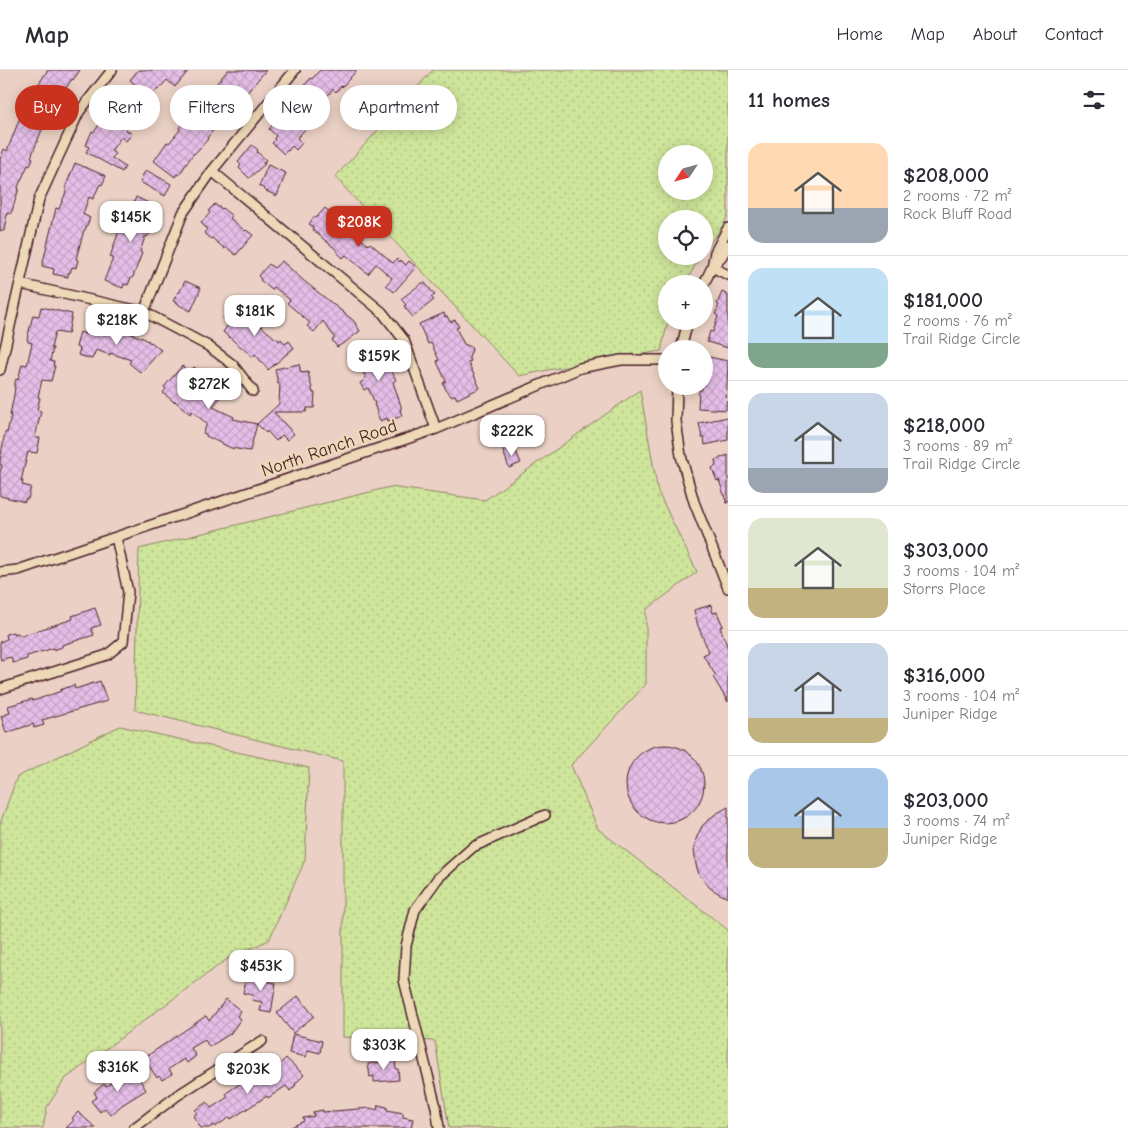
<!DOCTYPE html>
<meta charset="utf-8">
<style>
:root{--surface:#fff;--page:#f2f2f3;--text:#2b2b33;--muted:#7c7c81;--line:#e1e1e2;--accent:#c8321e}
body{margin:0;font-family:"Comic Neue",sans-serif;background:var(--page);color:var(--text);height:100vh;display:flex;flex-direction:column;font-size:19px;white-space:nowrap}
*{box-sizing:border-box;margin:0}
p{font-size:16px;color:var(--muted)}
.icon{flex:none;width:28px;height:28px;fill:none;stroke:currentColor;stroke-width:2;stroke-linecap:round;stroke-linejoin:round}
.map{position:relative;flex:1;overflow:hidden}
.sheet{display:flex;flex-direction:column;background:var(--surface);width:400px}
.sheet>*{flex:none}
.banner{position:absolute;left:15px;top:15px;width:475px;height:45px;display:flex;gap:10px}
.needle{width:32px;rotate:234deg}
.fabs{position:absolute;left:658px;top:75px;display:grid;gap:10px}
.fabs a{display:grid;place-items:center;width:55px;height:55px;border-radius:50%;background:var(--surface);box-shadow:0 2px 12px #0003;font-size:25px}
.price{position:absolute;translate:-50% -42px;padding:0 11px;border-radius:10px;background:#fff;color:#222;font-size:16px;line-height:32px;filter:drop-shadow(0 1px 2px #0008)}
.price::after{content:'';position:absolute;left:50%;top:30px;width:15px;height:11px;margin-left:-8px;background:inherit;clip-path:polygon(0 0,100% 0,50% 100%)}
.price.on{background:var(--accent);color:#fff}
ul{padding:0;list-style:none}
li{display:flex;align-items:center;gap:15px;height:125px;padding:0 20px}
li+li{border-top:1px solid var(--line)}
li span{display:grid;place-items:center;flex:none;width:140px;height:100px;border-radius:15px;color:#555}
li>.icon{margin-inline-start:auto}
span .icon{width:60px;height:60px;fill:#fffc;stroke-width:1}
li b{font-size:21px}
h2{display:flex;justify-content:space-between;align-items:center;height:60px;padding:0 20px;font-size:21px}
.tag{padding:0 18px;border-radius:22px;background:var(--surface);box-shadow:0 2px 12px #0003;font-size:18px;line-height:45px}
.tag.on{background:var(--accent);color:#fff}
header{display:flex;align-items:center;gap:30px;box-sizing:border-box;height:70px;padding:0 25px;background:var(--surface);border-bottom:1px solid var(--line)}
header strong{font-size:24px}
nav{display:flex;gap:28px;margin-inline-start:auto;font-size:18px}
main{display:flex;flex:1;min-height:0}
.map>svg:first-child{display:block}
</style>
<header>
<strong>Map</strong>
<nav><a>Home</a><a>Map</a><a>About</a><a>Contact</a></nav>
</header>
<main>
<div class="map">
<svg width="728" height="1058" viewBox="0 0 728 1058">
<defs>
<pattern id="grass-dots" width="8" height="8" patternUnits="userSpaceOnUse" patternTransform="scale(1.25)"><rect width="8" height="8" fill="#cee59b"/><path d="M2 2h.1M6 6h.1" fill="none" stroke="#b2c486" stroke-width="1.8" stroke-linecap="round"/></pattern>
<pattern id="building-cross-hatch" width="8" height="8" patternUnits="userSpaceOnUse" patternTransform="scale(1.25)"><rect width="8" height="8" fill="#e5bee7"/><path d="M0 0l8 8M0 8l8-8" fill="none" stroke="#c6a3c6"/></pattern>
</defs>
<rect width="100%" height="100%" fill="#ebd1c5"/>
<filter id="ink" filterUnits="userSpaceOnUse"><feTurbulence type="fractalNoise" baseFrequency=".02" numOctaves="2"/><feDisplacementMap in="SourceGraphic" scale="10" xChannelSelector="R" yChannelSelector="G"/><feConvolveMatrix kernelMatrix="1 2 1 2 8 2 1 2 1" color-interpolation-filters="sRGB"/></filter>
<g filter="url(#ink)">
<path fill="url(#grass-dots)" stroke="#8c8263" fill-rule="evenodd" d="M433 0H728V145L724 154 704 181V149H666V186H700L685 214H666V251H668L661 281 553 299 519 306 335 107ZM666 84H704V121H666Z
M640 320 658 422 697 502 646 540V614L571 695 598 759 728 860V1058H449L435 971 343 967V691L135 640 139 479 390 417 485 430Z
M120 656 309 698 305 790 269 870 226 890 65 1009 47 1037 43 1058H0V754L17 707Z"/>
<path fill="url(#building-cross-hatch)" stroke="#4a1f2b" d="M48 0H80L73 10 72 9 50 42 53 44 45 58 43 57 31 87 33 88 30 96 28 95 18 117 19 118 12 141 10 144 7 143 4 161H0V89L4 79 7 81 21 45H20L31 25Z
M138 0H189L175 17 167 10 158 20 157 19 146 34 148 36 144 41 148 44 143 51 136 47 126 60 132 64 126 71 121 67 111 81 115 83 112 88 125 97 122 102 86 82 89 77 86 75 92 61 94 62 115 33 114 32 121 22 128 27 137 16 130 10Z
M228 0H266L236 36 235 35 230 40 207 68 208 69 200 78 194 84H193L179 105 177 104 175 107 154 91 167 72 169 73 180 60 179 58 192 42 191 41 192 40 189 37 196 28 199 30 209 18 211 20Z
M320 0H357L342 17 341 16 336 22 333 19 312 45 313 46 310 49 313 51 297 68 302 73 296 80 292 76 288 81 287 80 284 84 272 73 275 70 274 68 276 66 269 59 304 18 303 17 311 8 312 9Z
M252 75 258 80 257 82 266 90 263 93 265 94 249 108 239 98 241 95 238 92Z
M75 93 106 106 102 115 100 114 93 129 89 127 83 144 90 148 85 160H84L76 189 78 190 76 198 72 197 70 203H68V207L53 204 54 199 42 196 56 138 59 139 66 122V118H65Z
M268 95 286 103 277 126 266 121 263 118 259 116Z
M146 100 171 114 165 126 140 112 142 109 141 108Z
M136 127 159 138 158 142H159L156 150 154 149 149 164 147 167H145L140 182 142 183 133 207 131 208 128 215 124 214 123 218 104 211 113 188 110 187 123 149 127 151Z
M215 134 218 137H219L222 139V138L232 146 230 148 245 161 246 160 253 165 236 185 226 177 225 179 212 168 211 169 204 163 207 159 201 153 210 143 208 141Z
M325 138 331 144 333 142 352 157 350 159 368 175 370 173 393 193 397 189 400 192 401 190 406 195 409 191 416 197 394 222 386 215 392 208 376 194 368 204 346 185 343 188 337 182 338 181 314 161 312 158 313 157 309 154 314 147 316 148Z
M282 191 304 211 354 251 360 261 347 271 337 277 332 270 335 268 323 251 314 262 307 256 310 253 287 233 290 230 274 217 272 220 260 210 261 209 258 206 269 194 274 198Z
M185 211 201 218 191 241 181 236 178 234V233L173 231 178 222 179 223Z
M422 213H425L435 225 431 227 434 230 413 247 406 239 404 236 406 235 401 229Z
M722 222 728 225V278L707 272 710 261 713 262 718 246 715 244 719 235 717 234Z
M241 234 252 244 250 247 275 268 276 267 279 271 281 269 285 274 289 271 294 278 268 300 255 284 253 287 223 262 228 255 226 253 227 251 223 248 233 235 237 238Z
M41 237 72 244 68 264 55 262 51 278H53L50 291 54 292 53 296H55L51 311 42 310 38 327 40 328 37 340 41 341 35 368H40L37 383 28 382 21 411H23L22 415 31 417 28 429H25V432L0 426V402L2 395H0V391L5 362 7 363 11 345H10L14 325 15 317H14L16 309 18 310 22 294 27 295 32 273 28 272 27 269 33 245 39 246Z
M444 243 445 247 447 246 450 252 455 250 459 257 456 258 464 274 471 277 472 280 469 287 471 291 468 292 480 318 457 329 455 325 451 326 446 320 443 313 446 311 438 294 437 291 439 290 431 273 428 274 419 254Z
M88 252 123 262V261L143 268 147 271 148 270 150 273 151 272 161 280 141 303 129 293 131 290 110 283V285L96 280 92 289 78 285 80 279 76 277 80 262 85 264Z
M372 273 374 278 378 276 381 282 383 283 396 310 393 312 401 336V340H400L402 346 388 351 387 348 380 351 374 334 375 333 368 318 364 320 360 313 365 310 364 309 366 308 357 289 355 290 352 282Z
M704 286 728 291 726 340 698 338 699 320H702V316H704Z
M299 294 301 303 308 302 313 323H315L314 338H307L306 342H274L294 364 287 370 282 365 276 371 267 361 266 363 257 354 279 334 280 313 278 314 275 299Z
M182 296 190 302 194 297 203 304 199 309 214 322 215 321 221 326 213 337 234 347 233 349 257 354 250 381 231 378 206 366V364L203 363 207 354 192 341 190 344 175 331 174 332 163 323 166 319 164 317Z
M728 347V370L705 375 704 367 702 368 699 353Z
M514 377 521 393 509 398 503 381Z
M728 385V433L727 434 719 410 717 411 712 398 716 396 715 390Z
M711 535 713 543 717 542 723 556 720 557 728 578V632L713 607 716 606 703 585 709 582 698 556 694 540Z
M95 538 101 555 91 558 94 565 62 575V577L54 580V578L27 586V589L13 593 11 587 1 590 0 586V572L7 569 6 564 13 562 14 564 18 563 20 566 73 549 72 546Z
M100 611 107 631 42 650 44 655 34 658 33 654 6 663 1 646 10 643 8 636 32 629 33 631 61 621 60 620 74 615 75 619Z
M626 714a39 39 0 1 1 78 0a39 39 0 1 1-78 0Z
M728 737V828L720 824 710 818 699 804 696 795 694 779 696 769 702 756 714 745Z
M247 905 265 909 264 911 276 913 271 943 260 941 262 932 252 930 253 925 243 923Z
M298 926 314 946 293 963 277 943Z
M226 929 241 941 237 946 241 949 230 964 209 977 205 970 191 978 196 986 187 993 184 989 169 999 172 1004 162 1010 159 1006 157 1008 144 988 206 946 209 951Z
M293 964 322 971 320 983 308 980 306 987 289 983Z
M286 988 304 1005 295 1014 296 1015 290 1021 286 1016 268 1028 267 1026 231 1049 230 1047 215 1057 214 1055 209 1058H201L193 1046 197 1043 195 1040 207 1032 211 1038 228 1027 226 1023 241 1013 239 1009 249 1003 254 1011 263 1006 265 1009Z
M395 990 396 999H398L399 1010 374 1012V1006L370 1007 368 994Z
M134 1000 146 1020 122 1035 111 1045 105 1038 100 1042 91 1031 97 1027 94 1022 104 1014 106 1016Z
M378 1035 387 1037V1040L403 1043V1047L413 1049 411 1058H289L304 1051 303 1048 314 1046 313 1042 323 1040V1042L370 1038 377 1040Z
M78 1042 96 1058H66L74 1050 72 1048Z"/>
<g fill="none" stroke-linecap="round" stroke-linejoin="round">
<defs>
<path id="minor" d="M212 101 382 242 404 270 436 359
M712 197 722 186 728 175
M712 197 728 205
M20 214 144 242 208 276 232 294 253 321
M704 214 712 197 715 182 728 158
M144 242 183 143 212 101 295 0
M681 279 688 251
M0 300 39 129 79 42 112 0
M677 316 676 351 681 386 694 432 728 518
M0 502 18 500 436 359 580 298 621 290H666
M0 619 107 585 123 572 128 522 116 467
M134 1058 178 1025 262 971
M439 1058 436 1037 404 910 406 876 415 840 438 808 473 777 545 745"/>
</defs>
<use href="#minor" stroke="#4a1f2b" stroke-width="12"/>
<use href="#minor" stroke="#edd9b7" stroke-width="9"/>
</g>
</g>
<g text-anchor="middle" stroke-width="4.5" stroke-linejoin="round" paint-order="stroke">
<g font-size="18" fill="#4a1f2b" stroke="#edd9b7">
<text transform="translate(329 378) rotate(-19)" y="6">North Ranch Road</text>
</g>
</g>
</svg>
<div class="fabs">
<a><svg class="needle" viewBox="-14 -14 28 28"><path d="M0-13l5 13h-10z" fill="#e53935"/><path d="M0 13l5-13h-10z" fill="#7c7c81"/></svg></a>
<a><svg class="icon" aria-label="locate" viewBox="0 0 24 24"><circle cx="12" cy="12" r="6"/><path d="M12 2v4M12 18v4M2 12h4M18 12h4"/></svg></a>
<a>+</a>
<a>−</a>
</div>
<b class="price" style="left:131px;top:173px">$145K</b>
<b class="price on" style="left:359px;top:178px">$208K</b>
<b class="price" style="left:255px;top:267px">$181K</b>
<b class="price" style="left:117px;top:276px">$218K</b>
<b class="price" style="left:379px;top:312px">$159K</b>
<b class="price" style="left:209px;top:340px">$272K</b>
<b class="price" style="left:512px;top:387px">$222K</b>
<b class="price" style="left:261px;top:922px">$453K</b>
<b class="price" style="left:384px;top:1001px">$303K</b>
<b class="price" style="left:118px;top:1023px">$316K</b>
<b class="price" style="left:248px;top:1025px">$203K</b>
<div class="banner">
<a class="tag on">Buy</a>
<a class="tag">Rent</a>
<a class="tag">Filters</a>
<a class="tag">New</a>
<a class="tag">Apartment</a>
</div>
</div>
<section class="sheet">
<h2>11 homes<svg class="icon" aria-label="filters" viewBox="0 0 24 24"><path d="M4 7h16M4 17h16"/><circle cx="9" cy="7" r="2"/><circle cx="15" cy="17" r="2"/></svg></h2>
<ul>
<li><span style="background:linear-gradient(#ffd9b3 65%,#9aa5b1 0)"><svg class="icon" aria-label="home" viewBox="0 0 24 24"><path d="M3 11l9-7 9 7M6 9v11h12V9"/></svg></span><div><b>$208,000</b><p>2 rooms · 72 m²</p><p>Rock Bluff Road</p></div></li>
<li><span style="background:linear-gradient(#bfe0f5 75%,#7fa58c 0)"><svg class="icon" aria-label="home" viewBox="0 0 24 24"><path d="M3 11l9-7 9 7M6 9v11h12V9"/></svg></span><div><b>$181,000</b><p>2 rooms · 76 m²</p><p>Trail Ridge Circle</p></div></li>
<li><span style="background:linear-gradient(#c9d6e8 75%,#9aa5b1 0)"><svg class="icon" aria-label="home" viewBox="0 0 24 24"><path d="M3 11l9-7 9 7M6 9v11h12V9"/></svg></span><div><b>$218,000</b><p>3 rooms · 89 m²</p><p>Trail Ridge Circle</p></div></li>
<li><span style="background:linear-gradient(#dfe7d0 70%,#c2b280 0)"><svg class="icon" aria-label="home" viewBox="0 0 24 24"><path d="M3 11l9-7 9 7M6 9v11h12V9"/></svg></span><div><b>$303,000</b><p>3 rooms · 104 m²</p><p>Storrs Place</p></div></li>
<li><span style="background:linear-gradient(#c9d6e8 75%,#c2b280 0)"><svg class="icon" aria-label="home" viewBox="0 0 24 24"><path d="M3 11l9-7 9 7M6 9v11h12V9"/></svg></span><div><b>$316,000</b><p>3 rooms · 104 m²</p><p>Juniper Ridge</p></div></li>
<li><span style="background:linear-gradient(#a9c7e8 60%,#c2b280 0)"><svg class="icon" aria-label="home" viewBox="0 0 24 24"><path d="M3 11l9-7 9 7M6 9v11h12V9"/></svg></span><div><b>$203,000</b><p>3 rooms · 74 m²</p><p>Juniper Ridge</p></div></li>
</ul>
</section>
</main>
